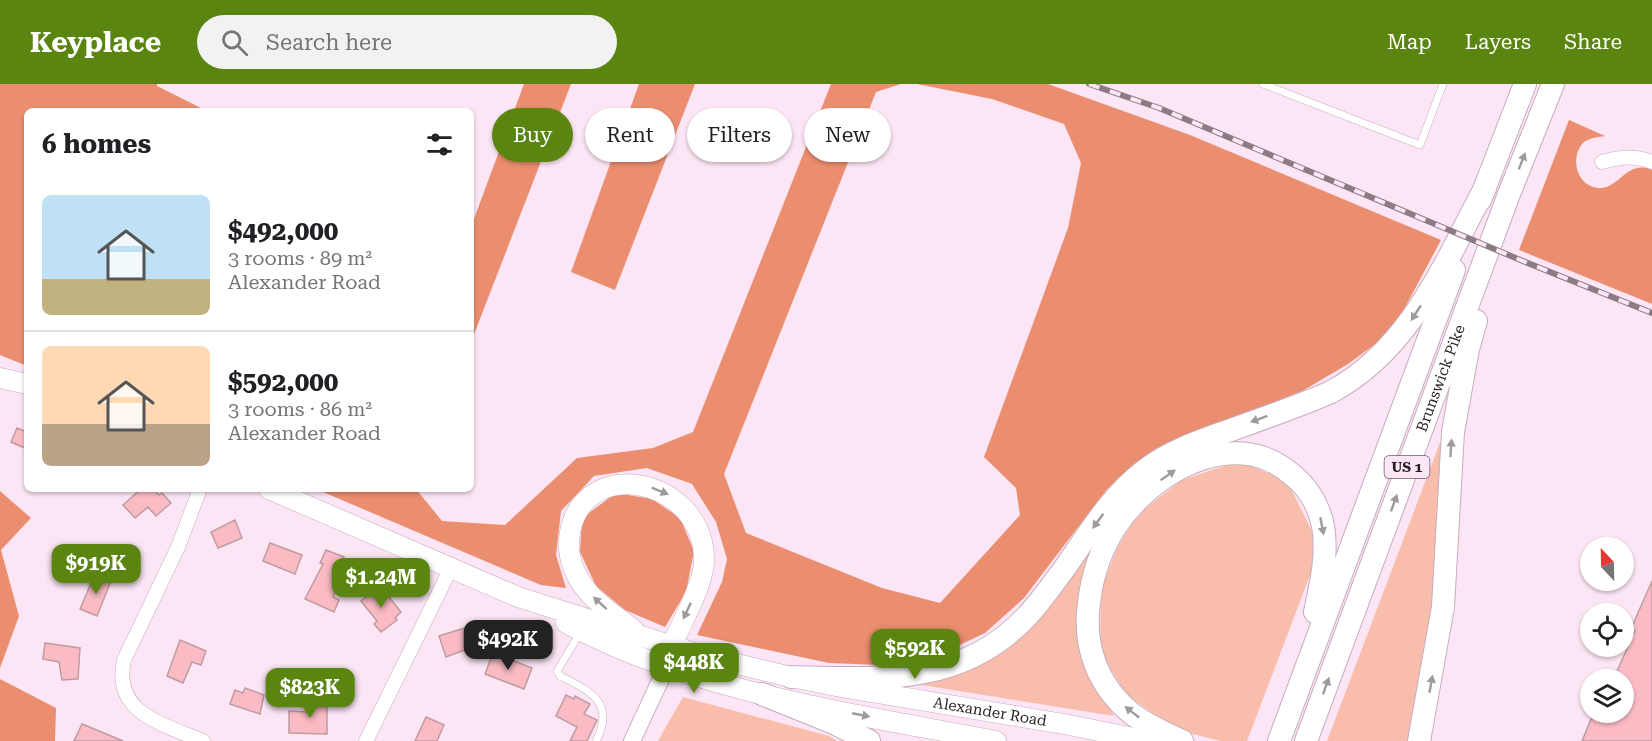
<!DOCTYPE html>
<meta charset="utf-8">
<style>
:root{--surface:#fff;--page:#f2f2f2;--text:#202124;--muted:#757577;--line:#e0e0e0;--accent:#5b8511}
body{margin:0;font-family:"Roboto Serif",serif;background:var(--page);color:var(--text);height:100vh;display:flex;flex-direction:column;font-size:22px;white-space:nowrap}
*{box-sizing:border-box;margin:0}
p{font-size:20px;color:var(--muted)}
.icon{flex:none;width:33px;height:33px;fill:none;stroke:currentColor;stroke-width:2;stroke-linecap:round;stroke-linejoin:round}
.map{position:relative;flex:1;overflow:hidden}
.drawer{position:absolute;left:24px;top:24px;width:450px;height:384px;display:flex;flex-direction:column;background:var(--surface);border-radius:9px;box-shadow:0 2px 4px #0004}
.drawer>*{flex:none}
.guide{position:absolute;left:492px;top:24px;width:570px;height:54px;display:flex;gap:12px}
.needle{width:39px;rotate:338deg}
.tools{position:absolute;left:1580px;top:453px;display:grid;gap:12px}
.tools a{display:grid;place-items:center;width:54px;height:54px;border-radius:50%;background:var(--surface);box-shadow:0 2px 4px #0004;font-size:30px}
.price{position:absolute;translate:-50% -51px;padding:0 14px;border-radius:12px;background:var(--accent);color:#fff;font-size:20px;line-height:39px;filter:drop-shadow(0 2px 3px #0008)}
.price::after{content:'';position:absolute;left:50%;top:36px;width:18px;height:14px;margin-left:-9px;background:inherit;clip-path:polygon(0 0,100% 0,50% 100%)}
.price.on{background:#222;color:#fff}
ul{padding:0;list-style:none}
li{display:flex;align-items:center;gap:18px;height:150px;padding:0 18px}
li+li{border-top:2px solid var(--line)}
li span{display:grid;place-items:center;flex:none;width:168px;height:120px;border-radius:9px;color:#555}
li>.icon{margin-inline-start:auto}
span .icon{width:72px;height:72px;fill:#fffc;stroke-width:1}
li b{font-size:26px}
h2{display:flex;justify-content:space-between;align-items:center;height:72px;padding:0 18px;font-size:26px}
.tag{padding:0 21px;border-radius:27px;background:var(--surface);box-shadow:0 2px 4px #0004;font-size:21px;line-height:54px}
.tag.on{background:var(--accent);color:#fff}
header{display:flex;align-items:center;gap:36px;box-sizing:border-box;height:84px;padding:0 30px;background:var(--accent);color:#fff}
header strong{font-size:28px}
nav{display:flex;gap:33px;margin-inline-start:auto;font-size:21px}
.search{width:420px;height:54px;background:var(--page);display:flex;align-items:center;gap:15px;box-sizing:border-box;padding:0 21px;border-radius:33px;color:var(--muted);font-size:22px}
.map>svg:first-child{display:block}
</style>
<header>
<strong>Keyplace</strong>
<div class="search"><svg class="icon" aria-label="search" viewBox="0 0 24 24"><circle cx="10" cy="10" r="6"/><path d="M15 15l6 6"/></svg>Search here</div>
<nav><a>Map</a><a>Layers</a><a>Share</a></nav>
</header>
<div class="map">
<svg width="1652" height="657" viewBox="0 0 1652 657">
<rect width="100%" height="100%" fill="#fce5f4"/>
<path fill="#f8beab" d="M1441 356 1438 493 1412 646 1407 657H1327Z
M1239 377 1287 397 1312 447 1318 470 1247 657H1221L1177 646 1127 611 1100 568 1101 506 1117 464 1138 430 1182 396Z
M1090 464 1083 570 1114 632 916 600 1016 555Z
M683 613 829 652 837 657H658Z"/>
<path fill="#eb8e6f" d="M0 0H157V2L205 26 27 27V282L0 271Z
M524 0H571L471 258V143Z
M639 0H695L615 206 571 188Z
M831 0H901L876 8 724 390 746 449 882 504 940 519 1020 431 1016 404 984 373 1068 144 1081 79 1064 40 992 15 917 0H1048L1190 51 1441 156 1401 231 1378 258 1348 280 1304 306 1149 370 1107 405 1024 514 985 549 932 574 879 581 829 579 697 551 722 498 727 475 716 438 692 400 647 384 594 392 561 427 556 471 566 504 541 501 316 405H416L442 437 505 441 577 374 653 364 693 348Z
M1569 36 1605 52C1598 53 1589 54 1583 59 1571 72 1575 97 1593 103 1618 111 1625 74 1652 86V220L1519 166Z
M0 407 31 434 1 466 19 532 0 584Z
M616 409 652 415 680 434 694 467 686 508 665 543 625 526 596 502 580 468 582 434Z
M0 595 56 624 55 657H0Z"/>
<path fill="#fabbc4" stroke="#be9ca1" stroke-width="1.5" d="M17 344 27 348V365L11 358Z
M141 405H153L159 411 162 409 171 419 156 432 148 423 135 434 123 421Z
M235 436 242 454 218 464 211 448Z
M270 459 302 471 295 490 263 477Z
M326 466 344 473 338 485 345 488 333 513 339 516 334 528 305 515 323 480 320 479Z
M95 490 111 497 97 532 80 525Z
M1652 497V657H1582L1594 628H1623V596H1613L1635 547 1631 545Z
M380 502 401 528 395 534 397 536 381 548 374 540 377 537 361 517Z
M471 542 478 561 446 573 439 552Z
M180 556 206 567 201 581 192 578 183 599 167 592Z
M45 559 80 564 78 595 62 596 59 578 43 575Z
M493 569 532 584 524 605 485 590Z
M245 604 264 611 260 630 230 620 235 606 243 609Z
M566 611 574 615 575 612 590 620 584 630 597 636 587 657H570L577 643 556 632Z
M308 615H327V650L289 649V627L307 628Z
M426 633 444 641 437 657H415Z
M82 640 123 657H74Z"/>
<g fill="none" stroke-linecap="round" stroke-linejoin="round">
<defs>
<path id="service" d="M1263 0 1420 61 1443 0
M580 549 557 587 560 592C590 607 616 618 596 657"/>
<path id="minor" d="M1602 78C1620 73 1634 71 1652 78
M200 405 178 463 124 576C112 630 164 640 203 657
M366 657 451 484"/>
<path id="tertiary" d="M632 657 660 597 669 572"/>
<g id="secondary">
<path d="M0 294 27 300"/>
<path id="s1" d="M269 405 518 513 704 572 791 593 841 603 1064 640 1149 657"/>
<path d="M566 539C693 608 856 630 996 657"/>
<path d="M634 546C619 534 601 523 588 508 574 491 566 470 570 448 585 369 705 395 704 477 704 500 681 539 672 562"/>
</g>
<g id="trunk">
<path d="M1480 116 1525 0"/>
<path d="M791 593C878 595 963 602 1028 531 1041 517 1052 501 1064 485 1088 451 1110 413 1144 387 1168 368 1197 358 1225 348 1261 335 1297 323 1331 308 1411 265 1444 180 1485 104"/>
<path d="M762 610 834 639 869 657"/>
<path d="M1182 657C1165 649 1146 641 1131 629 1097 601 1083 561 1089 519 1092 492 1101 465 1116 442 1151 389 1232 341 1290 389 1307 402 1319 421 1323 442 1328 470 1321 500 1315 528"/>
<path d="M1279 657 1454 186"/>
<path id="s2" d="M1306 657 1509 110 1553 0"/>
<path d="M1419 657 1443 523 1453 348 1468 265 1476 237"/>
</g>
</defs>
<use href="#service" stroke="#c8acbe" stroke-width="8"/>
<use href="#minor" stroke="#c8acbe" stroke-width="15"/>
<use href="#tertiary" stroke="#c8acbe" stroke-width="18"/>
<use href="#secondary" stroke="#c8acbe" stroke-width="21"/>
<use href="#trunk" stroke="#c8acbe" stroke-width="24"/>
<use href="#service" stroke="#fff" stroke-width="7"/>
<use href="#minor" stroke="#fff" stroke-width="14"/>
<use href="#tertiary" stroke="#fff" stroke-width="16"/>
<use href="#secondary" stroke="#fff" stroke-width="20"/>
<use href="#trunk" stroke="#fff" stroke-width="22"/>
<defs>
<path id="rail" d="M1089 0 1159 24 1518 175 1652 229"/>
</defs>
<use href="#rail" stroke="#8b7b85" stroke-width="6"/>
<use href="#rail" stroke="#fce5f4" stroke-width="4" stroke-dasharray="11" stroke-linecap="butt"/>
</g>
<defs><path id="oneway-solid" d="M-6-.8H1V-3.2L6.5 0L1 3.2V.8H-6Z" transform="scale(1.5)"/></defs>
<g fill="#9e9a9d">
<use href="#oneway-solid" transform="translate(1522 77) rotate(-69)"/>
<use href="#oneway-solid" transform="translate(1416 229) rotate(123)"/>
<use href="#oneway-solid" transform="translate(1259 335) rotate(160)"/>
<use href="#oneway-solid" transform="translate(1451 364) rotate(-86)"/>
<use href="#oneway-solid" transform="translate(1168 391) rotate(-35)"/>
<use href="#oneway-solid" transform="translate(660 407) rotate(22)"/>
<use href="#oneway-solid" transform="translate(1394 419) rotate(-70)"/>
<use href="#oneway-solid" transform="translate(1098 437) rotate(126)"/>
<use href="#oneway-solid" transform="translate(1322 442) rotate(79)"/>
<use href="#oneway-solid" transform="translate(600 519) rotate(-138)"/>
<use href="#oneway-solid" transform="translate(687 527) rotate(115)"/>
<use href="#oneway-solid" transform="translate(1431 600) rotate(-80)"/>
<use href="#oneway-solid" transform="translate(1326 602) rotate(-70)"/>
<use href="#oneway-solid" transform="translate(1132 628) rotate(-142)"/>
<use href="#oneway-solid" transform="translate(861 631) rotate(11)"/>
</g>
<g text-anchor="middle" stroke-width="4.5" stroke-linejoin="round" paint-order="stroke">
<rect fill="#fce5f4" stroke="#685a63" stroke-width="1.5" x="1384.5" y="372" width="45" height="22" rx="4.5"/>
<g font-size="14" font-weight="bold" fill="#281e25">
<text x="1407" y="388">US 1</text>
</g>
<g font-size="15" fill="#281e25" stroke="#fce5f4">
<text dy="5" stroke="none"><textPath href="#s2" startOffset="387">Brunswick Pike</textPath></text>
<text dy="5" stroke="none"><textPath href="#s1" startOffset="758">Alexander Road</textPath></text>
</g>
</g>
</svg>
<div class="tools">
<a><svg class="needle" viewBox="-14 -14 28 28"><path d="M0-13l5 13h-10z" fill="#e53935"/><path d="M0 13l5-13h-10z" fill="#757577"/></svg></a>
<a><svg class="icon" aria-label="locate" viewBox="0 0 24 24"><circle cx="12" cy="12" r="6"/><path d="M12 2v4M12 18v4M2 12h4M18 12h4"/></svg></a>
<a><svg class="icon" aria-label="layers" viewBox="0 0 24 24"><path d="M12 4l9 5-9 5-9-5zM3 14l9 5 9-5"/></svg></a>
</div>
<b class="price" style="left:96px;top:511px">$919K</b>
<b class="price" style="left:381px;top:525px">$1.24M</b>
<b class="price on" style="left:508px;top:587px">$492K</b>
<b class="price" style="left:915px;top:596px">$592K</b>
<b class="price" style="left:694px;top:610px">$448K</b>
<b class="price" style="left:310px;top:635px">$823K</b>
<div class="guide">
<a class="tag on">Buy</a>
<a class="tag">Rent</a>
<a class="tag">Filters</a>
<a class="tag">New</a>
</div>
<section class="drawer">
<h2>6 homes<svg class="icon" aria-label="filters" viewBox="0 0 24 24"><path d="M4 7h16M4 17h16"/><circle cx="9" cy="7" r="2"/><circle cx="15" cy="17" r="2"/></svg></h2>
<ul>
<li><span style="background:linear-gradient(#bfe0f5 70%,#c2b280 0)"><svg class="icon" aria-label="home" viewBox="0 0 24 24"><path d="M3 11l9-7 9 7M6 9v11h12V9"/></svg></span><div><b>$492,000</b><p>3 rooms · 89 m²</p><p>Alexander Road</p></div></li>
<li><span style="background:linear-gradient(#ffd9b3 65%,#b9a48a 0)"><svg class="icon" aria-label="home" viewBox="0 0 24 24"><path d="M3 11l9-7 9 7M6 9v11h12V9"/></svg></span><div><b>$592,000</b><p>3 rooms · 86 m²</p><p>Alexander Road</p></div></li>
</ul>
</section>
</div>
